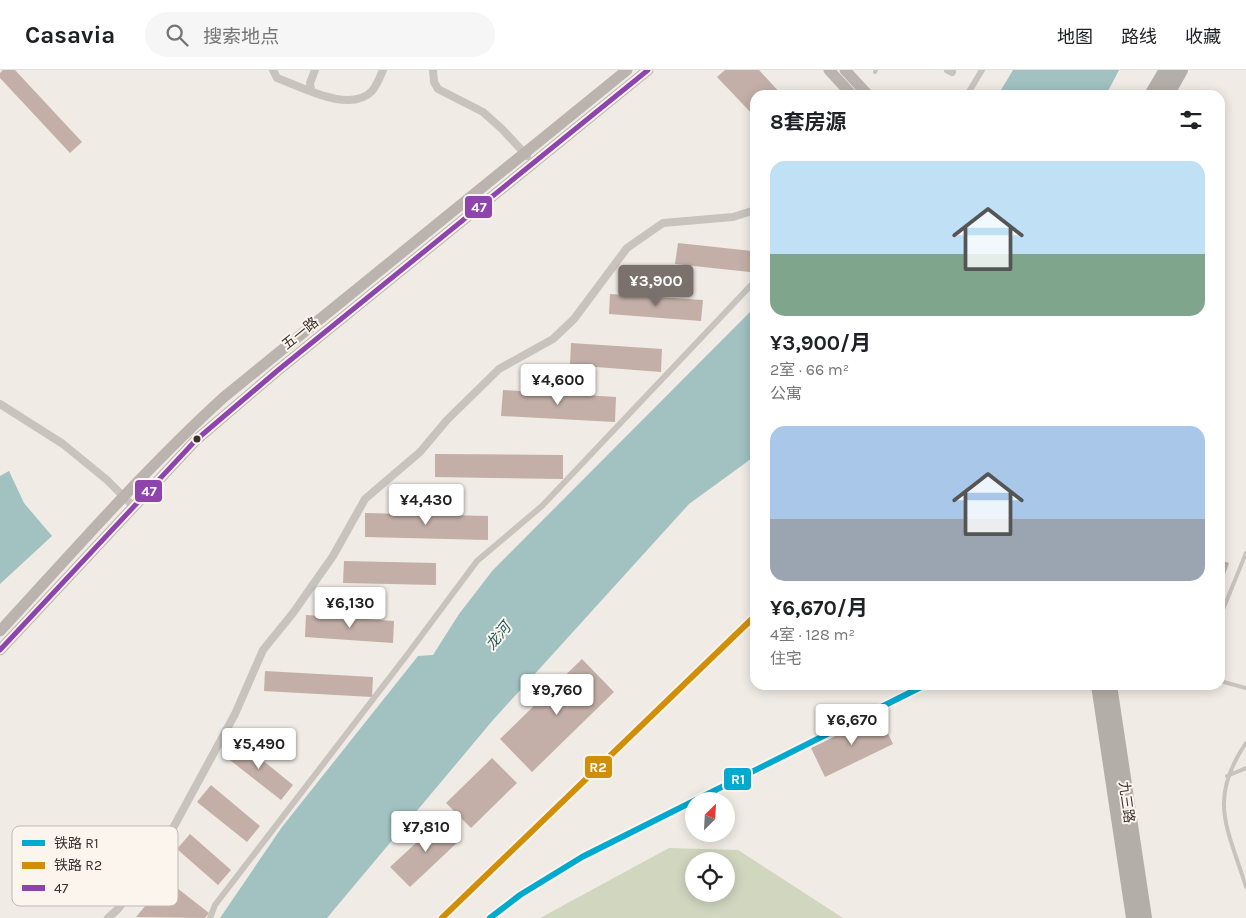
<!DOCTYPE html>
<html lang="zh">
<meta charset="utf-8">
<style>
:root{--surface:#fff;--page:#f6f6f6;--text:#202124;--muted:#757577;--line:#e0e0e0;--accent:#7a716c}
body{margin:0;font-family:Karla,"Noto Sans SC",sans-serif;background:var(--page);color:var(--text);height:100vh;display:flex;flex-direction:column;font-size:19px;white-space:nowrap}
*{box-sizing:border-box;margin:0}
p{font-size:16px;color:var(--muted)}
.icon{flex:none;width:28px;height:28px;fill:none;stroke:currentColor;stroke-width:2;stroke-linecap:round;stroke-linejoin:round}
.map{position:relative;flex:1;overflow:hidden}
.details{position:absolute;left:750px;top:20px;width:475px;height:600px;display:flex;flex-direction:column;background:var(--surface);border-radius:15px;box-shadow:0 2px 12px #0003}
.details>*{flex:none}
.needle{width:32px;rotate:24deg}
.fabs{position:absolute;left:685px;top:722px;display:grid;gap:10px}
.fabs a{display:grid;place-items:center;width:50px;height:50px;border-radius:50%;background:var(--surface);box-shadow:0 2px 12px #0003;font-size:25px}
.price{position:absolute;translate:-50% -42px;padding:0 11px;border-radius:5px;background:#fff;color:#222;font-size:16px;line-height:32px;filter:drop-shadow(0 1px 2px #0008)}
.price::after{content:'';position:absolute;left:50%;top:30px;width:15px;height:11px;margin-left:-8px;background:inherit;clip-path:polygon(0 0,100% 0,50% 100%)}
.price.active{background:var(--accent);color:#fff}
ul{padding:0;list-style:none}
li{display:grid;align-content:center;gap:10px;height:265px;padding:0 20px}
li span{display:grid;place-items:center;height:155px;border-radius:15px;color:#555}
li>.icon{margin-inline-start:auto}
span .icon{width:90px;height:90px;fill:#fffc;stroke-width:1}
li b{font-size:21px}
h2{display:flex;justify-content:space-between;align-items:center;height:60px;padding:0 20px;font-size:21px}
header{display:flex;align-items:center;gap:30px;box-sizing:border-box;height:70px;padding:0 25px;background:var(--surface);border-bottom:1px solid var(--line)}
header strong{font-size:24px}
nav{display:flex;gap:28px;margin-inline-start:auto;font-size:18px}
.search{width:350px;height:45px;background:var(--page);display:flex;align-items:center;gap:12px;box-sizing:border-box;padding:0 18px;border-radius:28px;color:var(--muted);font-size:19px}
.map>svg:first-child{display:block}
</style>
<header>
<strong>Casavia</strong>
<div class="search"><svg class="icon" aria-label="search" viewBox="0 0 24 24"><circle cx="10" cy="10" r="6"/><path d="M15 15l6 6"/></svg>搜索地点</div>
<nav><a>地图</a><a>路线</a><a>收藏</a></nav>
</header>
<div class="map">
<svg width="1246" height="848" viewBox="0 0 1246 848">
<rect width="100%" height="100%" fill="#f0ebe5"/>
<path fill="#d1d6bf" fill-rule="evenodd" d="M669 778 738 780 843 848H540ZM694 791H726V824H694Z"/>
<path fill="#a1c2c1" d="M1013 0H1119L1106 25H998Z
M755 237V386L689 434 493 650 327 848H220L282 757 418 586 433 585 459 544 493 500Z
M9 401 24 433 52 466 0 514V406Z"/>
<path fill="#c3afa7" d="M3 0H15L82 72 70 83 0 8V3Z
M725 0H759L782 25H755V47L717 7Z
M678 173 752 181 750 202 675 194Z
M610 224 703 230 701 251 609 244Z
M571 273 662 279 661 302 570 295Z
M503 320 616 327 615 352 501 346Z
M435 384 563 385V409L435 407Z
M365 443 488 446V470L365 467Z
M1220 490 1229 493 1220 518Z
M344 491 436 493V515L343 513Z
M306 545 394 551 393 573 305 567Z
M582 589 614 622 532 702 500 669Z
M265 601 373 607 372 627 264 621Z
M879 645 893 674 825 707 811 678Z
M239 671 293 715 281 730 226 687Z
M492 688 517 713 471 758 446 733Z
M211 715 260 756 247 772 197 732Z
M442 749 461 769 410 817 390 797Z
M190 764 231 800 218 815 177 779Z
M172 814 209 843 205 848 136 847 157 822 162 826Z"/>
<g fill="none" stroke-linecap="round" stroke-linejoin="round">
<path stroke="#c9c3be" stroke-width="4" d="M875 2 876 0
M1220 547 1246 483
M1220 611 1246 618
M1246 673C1207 730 1228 758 1246 817
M1227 706 1246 698"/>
<path stroke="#c9c3be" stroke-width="6" d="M967 25 982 0
M210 848 215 835 407 585 477 491 542 436 755 211"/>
<path stroke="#c9c3be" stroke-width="8" d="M273 0 277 8C302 17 350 44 372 21 377 15 380 7 383 0
M433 0 434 12 438 19 483 42 502 59 527 86
M948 0 952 2
M311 20 310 13 315 0
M0 334 63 374 107 410 133 436
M108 848 118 839 160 782 235 644 263 580 293 543 333 486 365 429 420 382 447 350 499 299 553 269 574 249 627 178 663 153 733 147 755 140"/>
<path stroke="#bab3ae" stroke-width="11" d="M829 0 852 25
M845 0 868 25
M0 561C73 482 144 400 224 327L627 0
M0 580 196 370 277 301 648 0"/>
<path stroke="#b4aea8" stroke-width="14" d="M1151 25 1166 0
M1167 25 1181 0
M1098 615 1133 848
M1110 615 1145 848"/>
<defs>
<path id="bus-1" d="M0 580 196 370 277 301 648 0"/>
</defs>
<use href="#bus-1" stroke="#fbf5ee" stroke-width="9"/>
<use href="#bus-1" stroke="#8e44ad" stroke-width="5"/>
<defs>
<path id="rail-1" d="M490 848 520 825 582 787 925 615"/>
<path id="rail-2" d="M442 848 755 546"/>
</defs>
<use href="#rail-1" stroke="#fbf5ee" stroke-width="10"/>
<use href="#rail-2" stroke="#fbf5ee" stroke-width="10"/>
<use href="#rail-1" stroke="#00a9ce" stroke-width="6"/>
<use href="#rail-2" stroke="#d18e09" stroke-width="6"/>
</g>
<circle fill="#3b302b" stroke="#fbf5ee" stroke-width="2" cx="197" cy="369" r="4.5"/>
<g text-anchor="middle" stroke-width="4" stroke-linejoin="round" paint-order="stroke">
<g font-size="14" fill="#3b302b" stroke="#fbf5ee">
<text transform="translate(300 263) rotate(-39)" y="5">五一路</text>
<text transform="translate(1127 732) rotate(82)" y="5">九三路</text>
</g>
<g font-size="15" font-style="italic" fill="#1f5a5e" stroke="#fbf5ee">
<text transform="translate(498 566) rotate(-51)" y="5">龙河</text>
</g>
</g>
<rect x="12" y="756" width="166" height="80" rx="8" fill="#fbf5ee" stroke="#c1bab4" stroke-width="1"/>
<rect x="22" y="770" width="23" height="6" fill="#00a9ce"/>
<rect x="22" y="792" width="23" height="7" fill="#d18e09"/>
<rect x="22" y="815" width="23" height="6" fill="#8e44ad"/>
<g font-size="14" fill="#3b302b">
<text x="54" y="778">铁路 R1</text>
<text x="54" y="800">铁路 R2</text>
<text x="54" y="823">47</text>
</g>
<g stroke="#fbf5ee" stroke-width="2">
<rect x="464" y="125" width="29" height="24" rx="5" fill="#8e44ad"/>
<rect x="134" y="409" width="29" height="24" rx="5" fill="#8e44ad"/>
<rect x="584" y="685" width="29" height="24" rx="5" fill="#d18e09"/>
<rect x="723" y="697" width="29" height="24" rx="5" fill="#00a9ce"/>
</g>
<g font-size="14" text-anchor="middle" font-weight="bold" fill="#fff">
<text x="479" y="142">47</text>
<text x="149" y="426">47</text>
<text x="598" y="702">R2</text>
<text x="738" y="714">R1</text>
</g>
</svg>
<div class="fabs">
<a><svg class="needle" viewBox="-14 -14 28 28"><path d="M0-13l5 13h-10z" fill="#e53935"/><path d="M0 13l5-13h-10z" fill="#757577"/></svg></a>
<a><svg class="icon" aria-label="locate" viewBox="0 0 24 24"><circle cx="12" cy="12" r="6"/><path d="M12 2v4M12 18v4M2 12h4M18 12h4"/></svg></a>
</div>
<b class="price active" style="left:656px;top:237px">¥3,900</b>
<b class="price" style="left:558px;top:336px">¥4,600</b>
<b class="price" style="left:426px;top:456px">¥4,430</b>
<b class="price" style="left:350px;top:559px">¥6,130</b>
<b class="price" style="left:557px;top:646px">¥9,760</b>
<b class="price" style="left:852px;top:676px">¥6,670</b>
<b class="price" style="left:259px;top:700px">¥5,490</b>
<b class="price" style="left:426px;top:783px">¥7,810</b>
<section class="details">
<h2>8套房源<svg class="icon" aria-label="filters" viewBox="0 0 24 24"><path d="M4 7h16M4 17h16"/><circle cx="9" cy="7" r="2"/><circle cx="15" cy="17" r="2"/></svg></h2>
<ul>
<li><span style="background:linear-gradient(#bfe0f5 60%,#7fa58c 0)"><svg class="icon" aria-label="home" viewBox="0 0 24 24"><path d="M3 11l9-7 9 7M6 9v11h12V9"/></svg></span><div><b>¥3,900/月</b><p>2室 · 66 m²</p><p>公寓</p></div></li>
<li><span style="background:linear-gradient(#a9c7e8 60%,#9aa5b1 0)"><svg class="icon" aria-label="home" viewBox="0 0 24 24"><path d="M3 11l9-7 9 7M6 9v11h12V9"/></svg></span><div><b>¥6,670/月</b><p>4室 · 128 m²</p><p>住宅</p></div></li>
</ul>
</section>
</div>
